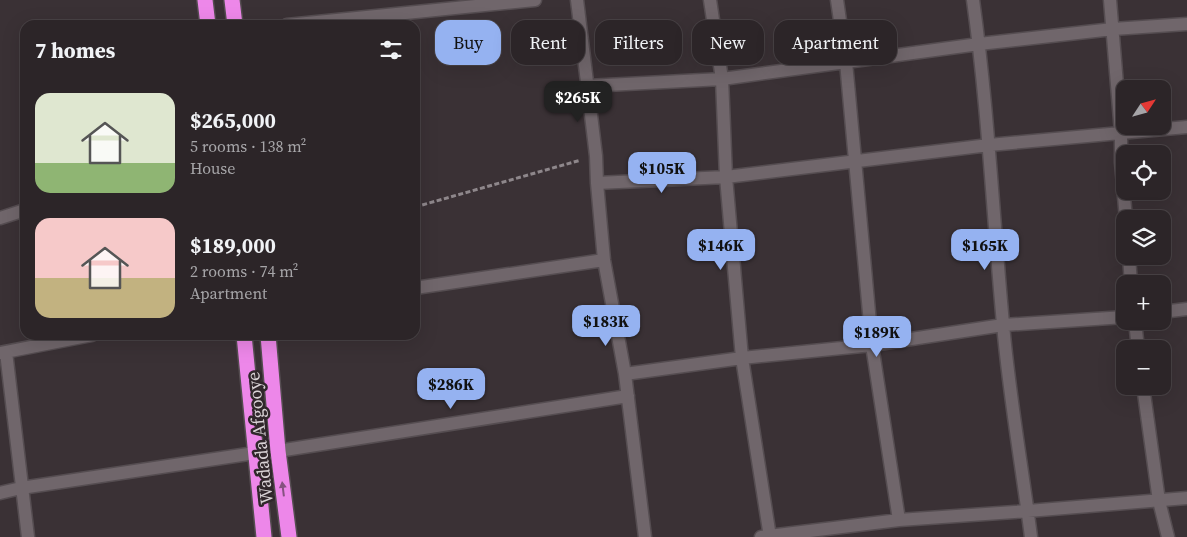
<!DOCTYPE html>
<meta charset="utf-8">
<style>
:root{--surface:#2c2528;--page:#342d30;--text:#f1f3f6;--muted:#a6a5a8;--line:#484245;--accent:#95b2f1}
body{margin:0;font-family:"Source Serif 4",serif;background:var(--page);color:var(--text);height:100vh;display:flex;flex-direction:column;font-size:19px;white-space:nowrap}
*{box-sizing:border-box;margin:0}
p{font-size:16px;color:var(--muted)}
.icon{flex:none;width:28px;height:28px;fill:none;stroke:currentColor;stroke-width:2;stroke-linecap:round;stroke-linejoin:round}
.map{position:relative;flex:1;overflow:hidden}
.side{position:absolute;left:20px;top:20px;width:400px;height:320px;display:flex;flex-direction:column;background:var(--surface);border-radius:15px;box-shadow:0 5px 20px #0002,0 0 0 1px var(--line)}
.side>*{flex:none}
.banner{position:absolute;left:435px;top:20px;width:475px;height:45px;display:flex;gap:10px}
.needle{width:32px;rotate:54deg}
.tools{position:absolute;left:1116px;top:80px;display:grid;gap:10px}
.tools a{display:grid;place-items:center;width:55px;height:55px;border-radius:10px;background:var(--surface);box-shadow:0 5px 20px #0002,0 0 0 1px var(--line);font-size:25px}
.price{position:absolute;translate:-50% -42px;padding:0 11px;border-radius:10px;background:var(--accent);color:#111;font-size:16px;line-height:32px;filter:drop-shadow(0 1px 2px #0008)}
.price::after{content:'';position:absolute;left:50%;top:30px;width:15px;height:11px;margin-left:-8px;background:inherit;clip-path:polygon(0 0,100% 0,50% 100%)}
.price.on{background:#222;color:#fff}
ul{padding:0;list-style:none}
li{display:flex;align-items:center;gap:15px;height:125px;padding:0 15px}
li span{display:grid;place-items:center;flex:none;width:140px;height:100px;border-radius:15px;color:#555}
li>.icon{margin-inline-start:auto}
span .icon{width:60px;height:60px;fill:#fffc;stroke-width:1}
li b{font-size:21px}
h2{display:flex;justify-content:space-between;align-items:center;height:60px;padding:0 15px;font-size:21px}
.tag{padding:0 18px;border-radius:15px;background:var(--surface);box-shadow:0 5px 20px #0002,0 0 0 1px var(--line);font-size:18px;line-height:45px}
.tag.on{background:var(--accent);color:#111}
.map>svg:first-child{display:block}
</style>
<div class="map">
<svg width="1187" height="537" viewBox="0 0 1187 537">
<rect width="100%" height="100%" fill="#3a3135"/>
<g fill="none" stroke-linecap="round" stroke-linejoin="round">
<defs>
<path id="minor" d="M577 0 596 156 597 183 604 260 625 374 645 537
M710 0 722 79 726 177 742 358 770 537
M837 0 846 62 872 345 899 520
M973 0C988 107 993 216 1003 324 1009 395 1022 466 1031 537
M1110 0 1121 133V162L1126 219
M287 25 535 0
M587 86 722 79 979 44 1113 29 1187 24
M597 183 726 177 989 145 1187 127
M0 218 25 210
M1129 256 1131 284
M415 288 604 260
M1162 312 1187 309
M1135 321 1138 349
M6 352 28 537
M0 353 92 335
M625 374 742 358 872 345 1003 325 1125 317
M1143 386 1159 501 1168 537
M278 451 628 396
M0 493 21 488 255 453
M761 537 899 520 1028 511 1187 498"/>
<path id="highway" d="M205 0 208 25
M232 0 235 25
M244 335 264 537
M268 335 278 451 289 537"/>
</defs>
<use href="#minor" stroke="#554d51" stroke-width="15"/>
<use href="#highway" stroke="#554d51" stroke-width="18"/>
<path stroke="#8e878b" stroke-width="3" stroke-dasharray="5 2.5" stroke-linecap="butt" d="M415 207 581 160"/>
<use href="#minor" stroke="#70666b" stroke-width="12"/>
<use href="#highway" stroke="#ed87e9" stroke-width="15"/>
</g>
<defs><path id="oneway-solid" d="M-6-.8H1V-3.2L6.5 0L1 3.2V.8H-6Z" transform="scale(1.25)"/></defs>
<use fill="#855280" href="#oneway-solid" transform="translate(283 489) rotate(-97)"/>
<g text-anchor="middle" stroke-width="5" stroke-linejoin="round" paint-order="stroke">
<g font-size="18" fill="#d9d3d6" stroke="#30272b">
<text transform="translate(260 438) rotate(-96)" y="6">Wadada Afgooye</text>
</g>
</g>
</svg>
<div class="tools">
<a><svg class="needle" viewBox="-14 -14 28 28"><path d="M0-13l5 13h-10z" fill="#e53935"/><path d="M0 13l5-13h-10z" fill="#a6a5a8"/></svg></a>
<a><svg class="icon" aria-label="locate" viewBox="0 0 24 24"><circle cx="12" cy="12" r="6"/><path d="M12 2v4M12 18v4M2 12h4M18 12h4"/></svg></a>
<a><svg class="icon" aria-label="layers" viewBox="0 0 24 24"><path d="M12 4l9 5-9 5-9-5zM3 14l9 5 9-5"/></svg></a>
<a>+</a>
<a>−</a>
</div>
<b class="price on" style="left:578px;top:123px">$265K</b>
<b class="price" style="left:662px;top:194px">$105K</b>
<b class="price" style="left:721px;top:271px">$146K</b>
<b class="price" style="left:985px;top:271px">$165K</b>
<b class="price" style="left:606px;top:347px">$183K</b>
<b class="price" style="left:877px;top:358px">$189K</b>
<b class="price" style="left:451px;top:410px">$286K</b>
<div class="banner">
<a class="tag on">Buy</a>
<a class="tag">Rent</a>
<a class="tag">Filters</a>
<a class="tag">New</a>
<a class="tag">Apartment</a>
</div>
<section class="side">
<h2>7 homes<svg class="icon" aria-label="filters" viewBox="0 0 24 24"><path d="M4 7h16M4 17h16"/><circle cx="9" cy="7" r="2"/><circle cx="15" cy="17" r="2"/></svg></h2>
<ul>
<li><span style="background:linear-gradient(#dfe7d0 70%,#8fb573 0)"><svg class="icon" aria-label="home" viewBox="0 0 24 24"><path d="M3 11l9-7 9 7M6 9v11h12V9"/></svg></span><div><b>$265,000</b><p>5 rooms · 138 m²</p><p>House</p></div></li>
<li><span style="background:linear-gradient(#f6c9c9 60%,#c2b280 0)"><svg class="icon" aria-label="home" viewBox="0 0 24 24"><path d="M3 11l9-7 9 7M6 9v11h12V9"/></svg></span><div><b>$189,000</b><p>2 rooms · 74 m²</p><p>Apartment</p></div></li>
</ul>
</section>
</div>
